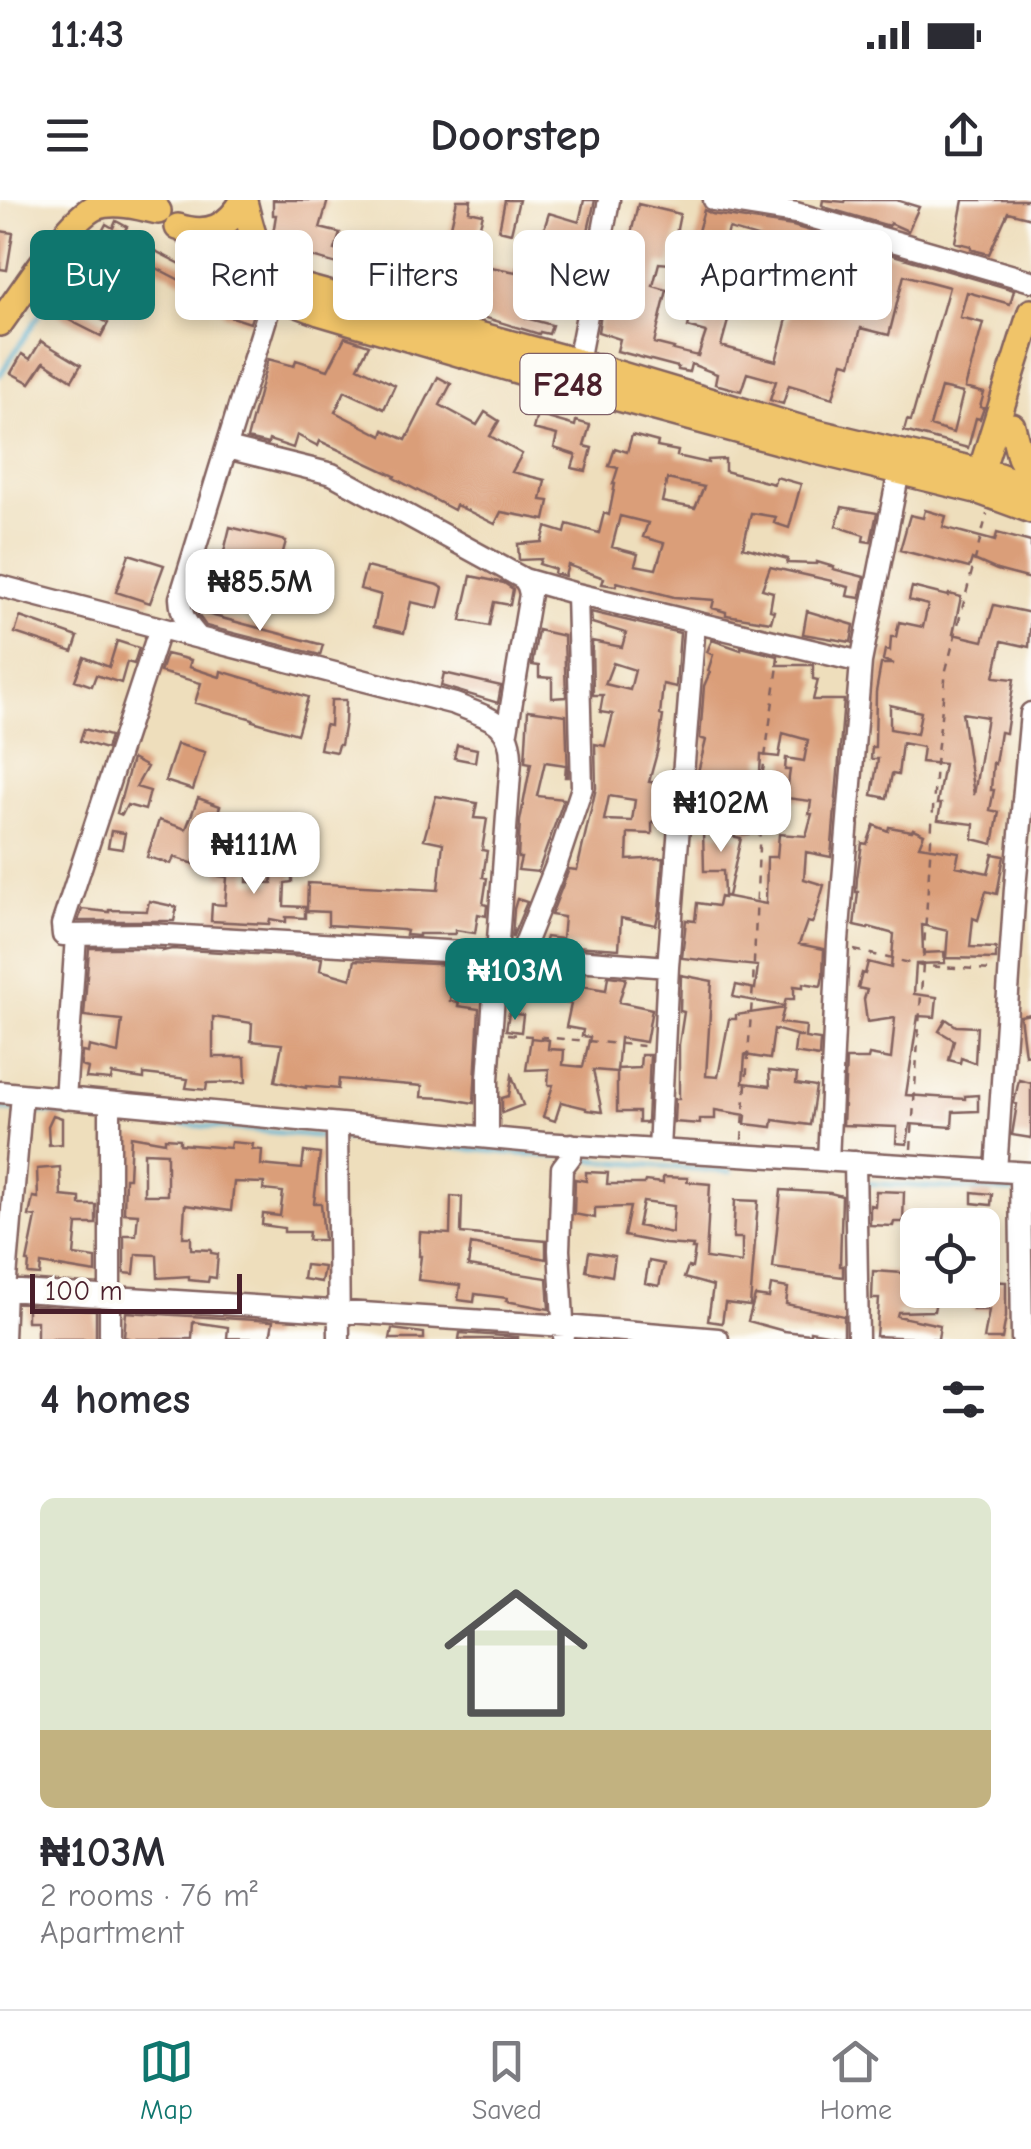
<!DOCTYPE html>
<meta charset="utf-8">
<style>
:root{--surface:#fff;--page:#f2f2f3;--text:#2b2b33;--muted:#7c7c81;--line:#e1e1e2;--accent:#0f766e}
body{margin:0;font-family:"Comic Neue",sans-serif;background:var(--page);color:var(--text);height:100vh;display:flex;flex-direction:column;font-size:38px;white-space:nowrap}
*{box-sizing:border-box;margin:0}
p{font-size:32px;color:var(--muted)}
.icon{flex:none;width:55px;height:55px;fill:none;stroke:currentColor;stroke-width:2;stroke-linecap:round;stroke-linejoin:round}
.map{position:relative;height:1139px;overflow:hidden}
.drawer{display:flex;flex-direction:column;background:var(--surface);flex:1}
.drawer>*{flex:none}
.guide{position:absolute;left:30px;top:30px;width:972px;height:90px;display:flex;gap:20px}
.buttons{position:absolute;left:900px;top:1008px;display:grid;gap:20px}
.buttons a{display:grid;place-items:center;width:100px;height:100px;border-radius:15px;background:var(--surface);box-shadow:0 5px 15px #0003;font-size:50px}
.scale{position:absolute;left:30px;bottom:25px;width:212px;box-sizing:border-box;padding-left:10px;border:5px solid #4a1f2b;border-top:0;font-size:28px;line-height:35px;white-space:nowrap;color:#4a1f2b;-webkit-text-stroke:8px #fdfcf7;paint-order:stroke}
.price{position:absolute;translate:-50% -85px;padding:0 22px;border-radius:20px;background:#fff;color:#222;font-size:32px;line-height:65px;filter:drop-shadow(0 2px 5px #0008)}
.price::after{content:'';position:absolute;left:50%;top:60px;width:30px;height:22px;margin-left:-15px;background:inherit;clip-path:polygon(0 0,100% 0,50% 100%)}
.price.on{background:var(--accent);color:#fff}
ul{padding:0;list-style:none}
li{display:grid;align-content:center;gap:20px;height:530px;padding:0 40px}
li span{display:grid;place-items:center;height:310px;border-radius:15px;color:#555}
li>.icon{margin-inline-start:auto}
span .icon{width:180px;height:180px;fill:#fffc;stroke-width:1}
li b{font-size:42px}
h2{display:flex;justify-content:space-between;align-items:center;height:120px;padding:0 40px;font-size:42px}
.chip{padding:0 35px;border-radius:15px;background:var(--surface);box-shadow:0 5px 15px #0003;font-size:35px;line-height:90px}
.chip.on{background:var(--accent);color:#fff}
.status{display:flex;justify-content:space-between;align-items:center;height:70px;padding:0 50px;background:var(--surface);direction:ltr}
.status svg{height:28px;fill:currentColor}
header{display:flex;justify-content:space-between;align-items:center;height:130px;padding:0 40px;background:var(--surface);font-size:45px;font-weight:700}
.tabs{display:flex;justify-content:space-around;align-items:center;height:140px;border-top:2px solid var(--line);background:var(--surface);font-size:28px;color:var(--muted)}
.tabs a{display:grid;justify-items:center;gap:5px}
.tabs .on{color:var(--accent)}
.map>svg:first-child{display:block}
</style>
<div class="status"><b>11:43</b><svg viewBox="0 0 49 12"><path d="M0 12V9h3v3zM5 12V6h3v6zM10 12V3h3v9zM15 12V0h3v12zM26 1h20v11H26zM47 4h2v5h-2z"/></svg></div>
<header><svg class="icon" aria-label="menu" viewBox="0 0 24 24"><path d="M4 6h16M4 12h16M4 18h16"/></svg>Doorstep<svg class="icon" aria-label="share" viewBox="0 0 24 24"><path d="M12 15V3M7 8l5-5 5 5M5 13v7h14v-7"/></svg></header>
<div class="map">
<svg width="1031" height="1139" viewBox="0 0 1031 1139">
<rect width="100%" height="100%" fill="#fdfcf7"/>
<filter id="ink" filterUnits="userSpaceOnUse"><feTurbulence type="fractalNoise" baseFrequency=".01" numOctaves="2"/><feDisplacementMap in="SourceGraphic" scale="20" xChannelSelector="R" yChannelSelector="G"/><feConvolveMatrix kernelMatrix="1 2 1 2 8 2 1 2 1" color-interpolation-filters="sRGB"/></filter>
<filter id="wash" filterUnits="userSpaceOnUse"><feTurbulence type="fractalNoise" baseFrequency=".0048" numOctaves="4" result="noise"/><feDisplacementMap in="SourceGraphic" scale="40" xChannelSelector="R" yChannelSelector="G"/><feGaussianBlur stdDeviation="2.25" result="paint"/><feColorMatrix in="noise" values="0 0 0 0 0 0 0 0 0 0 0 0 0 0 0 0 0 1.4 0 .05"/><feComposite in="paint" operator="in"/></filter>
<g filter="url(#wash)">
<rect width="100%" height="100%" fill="#eedebc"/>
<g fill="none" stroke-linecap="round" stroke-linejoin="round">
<path stroke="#57b4d5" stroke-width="4" d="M0 175 82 49
M0 909 15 910
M30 911 105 918
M119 919 329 937
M343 938 558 957
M578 959 731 972
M864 983 1014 992"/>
</g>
<g id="blocks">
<path fill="#da9e79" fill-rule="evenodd" d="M273 0H328L320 28 340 33 335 50 419 73 416 86 276 47 272 40 276 15H273Z
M457 0H471L469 11 483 14 465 83 458 82 456 92 441 89 444 78 430 75 440 33 449 35Z
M505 0H519L511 33 499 30Z
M584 0H595L586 40 572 36 571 39 562 37 559 46 548 43 551 34 543 32 549 13 579 22Z
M823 0 845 2 846 0H896L919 7 908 31 890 23 889 26 827 8 822 5Z
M963 0H1031V18L1008 12 989 54 977 51 971 49V46L955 42Z
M638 4 680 14 670 64 659 63 653 86 667 90 654 143 674 148 673 150 698 156 706 132 688 127 695 99 717 104 728 63 743 67 721 146 776 161 797 80 753 68 761 38 729 29 722 55 706 51 709 41 695 42 704 10 712 14 793 26 1014 90 1010 104 967 92 960 117 983 123 965 188 984 193 980 207 984 208 980 219 976 218 968 248 904 231 907 220 911 221 949 87 904 75 889 135 861 128 851 164 843 162 833 198 789 185 783 204 770 200 776 181 747 173 741 191 715 184 717 174 691 164 689 172 678 170V167L617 151 620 139 598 132 601 113 608 115 617 76 621 77ZM941 188 963 193 953 233 930 226Z
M116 21 127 27 123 33 130 38 202 75 199 82 256 105 250 123 223 114 224 111 210 106 214 98 143 61 135 82 80 66 87 45 94 47 106 24 113 28Z
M0 31 13 33 7 70 0 69Z
M519 56 540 61 526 118 552 125 549 134 540 132 539 134 483 117 488 100H484L491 67 516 72Z
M561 86 575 88 572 102 558 100Z
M62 100 108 123 101 136 55 113Z
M345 137 369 145 358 167 395 185 384 209 345 191 335 212 382 236 384 230 406 240 438 177 451 184 440 205 477 225 485 212 499 221 490 236 522 254 512 272 545 280 541 300 549 301 545 320 501 312 495 324 456 305 454 310 394 278 395 276 320 241 318 246 297 235 293 248 269 240 268 244 247 239 268 159 294 166 296 160 328 170Z
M41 141 81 165 72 180 44 162 30 183 11 173 22 154 30 159Z
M537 215 575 226 576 221 590 225 584 246 592 248 586 271 572 268 576 255 554 248 557 235 533 229Z
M632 235 658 242 657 247 678 251 677 256 708 263V260L725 259V271L774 284 776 277 801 284 789 328 774 323 776 317 751 313 743 347 788 359 787 363 817 364V362L834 367 833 369 864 377 860 398 847 396 849 387 832 383V381L770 367 762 389 773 392 770 410 774 411 771 422 726 415V412L712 408 714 400 674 397 617 382 616 386 602 384 604 378 568 365 565 376 554 373 555 369 539 364 541 359 519 360 518 344 542 342 546 327 565 333 567 324 599 333 604 313 609 315 615 284H613L618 268 609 266 615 248 627 252ZM667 279 704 287 695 308 662 302ZM620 316 648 323 643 337 664 343 656 369 635 365 638 354 612 347Z
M842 307 877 313 871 342 863 341 864 335 836 326Z
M925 310 946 316 943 327 995 341 997 333 1031 342V379L997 370 972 359 969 368 900 350 910 315 923 318Z
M230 327 286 341 277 374 222 360Z
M129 354 164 365 150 403 116 392Z
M366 367 438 385 443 388 438 408 411 402 404 433 374 426 381 395 360 389Z
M471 376 504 383 513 389 510 405 494 402 489 426 461 420Z
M912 387 948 396 949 394 961 397 953 434 983 441 994 405 1031 413 1029 447 1002 441 994 477 1014 479 1006 533 1000 532 995 564 993 563 991 590H994L990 610 999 612 993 644 973 639 974 624 938 620 941 604H937L944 564 921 562 923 547 902 543 898 575 892 574 887 598 872 595 878 559H871L872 547H875L876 492 881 464H894L883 460 885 450 890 451 891 437H896L899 422 923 427 928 405 909 400ZM890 505 921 512 917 534 890 529ZM962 513 987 517 974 595Z
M807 411 854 425 851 442 803 434Z
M199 412 323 445 320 455 206 426 198 415Z
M591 412 680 433 676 487 663 484 660 515 663 516 658 549 649 582 666 584 662 623 652 622V634L628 633 627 660 663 658 659 711 656 725 621 718 619 749 544 744 546 737 562 739 564 717 551 715 569 669 577 670 596 588 595 544 605 546 613 514 600 512 603 495H593L592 441 622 447 626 433 592 423ZM613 463 635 470 630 490 605 484ZM609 596 635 600 632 621 604 620Z
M20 417 78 437 73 452 15 433Z
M538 430 564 436 566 497 552 498V478L539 477V466L532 465Z
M712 440 741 450V447L778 456 777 465H813V479L818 480 813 500H844L831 657 806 652 804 679 824 685 814 720 812 723 807 722 799 744 824 749 823 776 821 786 803 783V787L794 786V799H786L784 806 733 797 736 785 755 789 758 766 682 758 686 720 695 721 697 703 718 706 720 697 724 698V696L766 704 767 657H777L779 634 806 636 812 614H809L811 601 786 598 790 570H785L786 558 804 561 808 540 783 533 779 557 761 555 759 589 777 591 775 608 752 605 753 634H743L741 587 722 585 715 618H693L699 581 696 580 706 540 700 538 704 486 710 472 708 471 713 455 707 452Z
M117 441 139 448 134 464 127 462 121 483 96 475 92 486 75 480 84 457 109 467Z
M166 454 191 460 189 467 220 477 221 471 308 497 297 534 253 521V519L195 503 201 483 160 472Z
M444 473 501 486 498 503 441 486Z
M331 500H346L345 522 341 545H338L336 552 320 549 325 525 330 526Z
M528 510 566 515 568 577H565L566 565 545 562 537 596 564 599 538 672 518 670 521 658H518L520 621 531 563 525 562Z
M84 529 110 536 106 549 80 541Z
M177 544 205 552 193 590 165 581Z
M457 545 477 549 475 562 454 558Z
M132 559 147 567 136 587 150 591 145 610 127 605 122 615 117 613Z
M436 596 477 603 474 618 487 619 482 650 487 651 483 677 487 678 483 704 487 705 486 716 478 714 475 733 455 730V734H419V736L406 735 407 731 403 730 328 725V712L307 711 308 683 438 690 443 643 424 639Z
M198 598 220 606 200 666 174 657 171 664 147 657 159 620 186 629Z
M874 625 888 631 889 627 912 631 913 629 924 634 919 646 959 652 956 666 988 673 993 654 1004 656 997 694 986 691 978 720 973 718 970 747 996 748V759L946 758 948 731 922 725 923 753 944 752 945 763 916 764 914 794 937 797 935 817 918 816 906 895 965 899V896L978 895V911L953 912 952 927 910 924 907 944 896 943 897 927 843 925 846 859H868L869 855 891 859 895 818 867 822 864 799 867 790 858 788 862 773 865 774 868 762 891 768 894 734 869 727 868 729 854 726 858 692H856L857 678 862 643 867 644Z
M703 630 741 638 728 696H724L723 671H704Z
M111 631 125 633 122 649 108 647Z
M221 661 248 663 247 682 272 683V667H292V682L285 683 284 706 305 707V718L286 717V722L270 719 269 724 211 721 212 704 225 705 227 677 219 676Z
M517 699 527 702 512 738 514 709Z
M149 701 177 707 174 721H78L82 709 109 712V710L147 711Z
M89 748H148L164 749 163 751 172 749 322 758 320 770 351 779 355 760 454 765 450 801 459 802 458 806 479 809 474 903 445 898 421 897 422 886 339 879 338 889 306 886V888L275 881 282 844 251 841 252 823 213 817V857H245L246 882 207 883 206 890 186 888 188 879 144 874V879L112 874 111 880 86 878 88 868 81 866 82 852 88 853 89 846 118 853 122 820 84 816Z
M510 770 528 773 526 794 508 793Z
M538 771 584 774 582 786 606 790 608 776 626 778 619 802 652 809 646 842 620 838 617 872 593 870 602 912 586 910V908L561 902 555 921 543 917 553 885H548L549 869 526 870 531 838 549 840 548 849 564 850 563 865 583 867 590 837 582 836 583 830 566 827 571 804 549 800 553 784 536 781Z
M681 775 712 781 706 876 718 877 729 819H736V815L784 808 780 823 806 826 805 838 820 840 819 857 794 853 796 837H803L774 829 770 859 745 855 743 883 770 886 769 871 797 874 796 884 816 887 810 925 773 920 772 927 745 924 746 915 715 910V919H700V924L674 922 675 899H679V844L684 812 680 811Z
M509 813 523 815 521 832 506 830Z
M1031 814V854L1025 855 1020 816Z
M946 819 956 826 977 827 975 863 961 858 960 863 949 860 954 840 939 831Z
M641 855H650L647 923H639V912H617V869L640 868Z
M512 876 523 905 502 913V898L509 896Z
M1019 880 1031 883V938L1012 935 1017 904 1014 903 1015 898Z
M53 915 62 918V944L49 945 48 926Z
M131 936 165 942V938L180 939V944L230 948 231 942 253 944 252 949 262 950 261 965 302 969 304 952 320 954 314 1003H321L324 1040H308L309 1032H284V1028L262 1025 263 1014 280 1016 283 992 263 990 264 983 234 982 231 1011 185 1005 183 1037H191V1049L211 1050V1053L218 1054 216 1078 209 1077 208 1082 189 1080V1076L158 1078 157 1055 136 1054 134 1074 124 1073V1035H136L138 1014 124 1013 125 978H129ZM144 952 167 953V995H144Z
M60 967 61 996 80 998V1005H96V1024H77L74 1055 96 1058V1073L41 1064 40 1075 28 1074 29 1062H27L36 1017 29 1016 33 997 38 998 37 969Z
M586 972 608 973 607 984H644L645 981 663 983V977L688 978 687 982 710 984 706 1058 742 1063V1038H733L735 1000 758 1001 750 1106 725 1103 722 1123 708 1121 713 1086 684 1078 688 1067 692 1068 695 1049H692L693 1046 665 1044 624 1036 630 1007 595 1008V1018L574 1014 575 979 586 981ZM643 1002 674 1006 672 1033 638 1026Z
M781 990 830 993 842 996 840 1066H843V1077L773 1068Z
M876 991 904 992 903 1022H894L893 1026 870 1025V1005L875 1006Z
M972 992 992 994 991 1005 972 1003Z
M451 996 462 997 461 1033 546 1041V1059L471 1044 468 1066 547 1078 549 1109 506 1101 507 1098 475 1094 474 1102 458 1100 460 1085 418 1080 421 1056H419L420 1032 450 1034Z
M589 1052 615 1056 612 1076 586 1071Z
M649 1061 664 1064 659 1086 645 1083Z
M305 1065 324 1067 321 1082 303 1079Z
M873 1071 918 1074V1090H938L934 1111 898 1112 897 1116 940 1125 938 1139 876 1136 879 1099H872Z
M985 1081 1006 1082V1117L1002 1139H984L989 1110H973V1090H985Z
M771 1085 788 1088 786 1104 844 1116V1137L810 1131V1134L784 1131 748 1121 755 1096 769 1098Z
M27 1105 96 1110V1139H37V1121H27Z
M126 1112 273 1121 270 1139 227 1138 228 1127 193 1122 192 1139H132L124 1137Z
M392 1129 424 1133V1139H390Z
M460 1133 518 1137V1139H459Z"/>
</g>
</g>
<g filter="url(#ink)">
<use href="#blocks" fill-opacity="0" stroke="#83625e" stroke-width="2.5"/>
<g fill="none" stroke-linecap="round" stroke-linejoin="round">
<defs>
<path id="minor" d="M714 0 796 13 1031 81
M273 96 180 398C181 416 187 425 199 438L455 504C488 518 511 520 511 560L488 879V938
M578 162 609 0
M227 248 332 274 524 379 528 386 530 394 507 531
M524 379 577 394 861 462
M0 386 199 438
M160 428 62 725 63 735 148 734 497 754 668 767
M520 756 557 663 582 588 577 394
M0 892 544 943 1031 973
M65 899 76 736
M110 903V1139
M337 924 339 1139
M659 950 668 767 695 422
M828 961 838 741 861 462 899 271
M855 962 858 1139
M996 971 1015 688 1031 513
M1020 973 1022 1139
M5 1090 565 1126 718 1139
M564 1137 559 1050 562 968 571 956V944
M3 1139 5 1090 22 895"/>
<path id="major" d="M244 1C254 40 257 65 295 85L578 162 806 230 999 276 1031 288
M178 27C209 37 228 27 244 0
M183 29 256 88 319 112 530 174 800 247 976 290 1031 310
M0 123C20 96 68 20 95 7 114 0 138 6 158 11
M1012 226 1020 257 1031 276
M977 284 1031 112"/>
</defs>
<use href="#minor" stroke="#83625e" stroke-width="25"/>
<use href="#major" stroke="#83625e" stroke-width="30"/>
<path stroke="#83625e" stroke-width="2.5" stroke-dasharray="8 8" stroke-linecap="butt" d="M854 750 922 766 994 770
M508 834 644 846
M742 940 753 785 762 578 779 459
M911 949 936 563 946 470 987 314"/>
<use href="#minor" stroke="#fff" stroke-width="20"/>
<use href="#major" stroke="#f0c469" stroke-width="25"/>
</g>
</g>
<g text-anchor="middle" stroke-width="10" stroke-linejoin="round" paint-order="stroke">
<rect fill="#fdfcf7" stroke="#806168" stroke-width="2.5" x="520.5" y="154" width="95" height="60" rx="8"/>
<g font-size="35" font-weight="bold" fill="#4a1f2b">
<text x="568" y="196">F248</text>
</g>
</g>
</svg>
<div class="buttons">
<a><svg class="icon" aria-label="locate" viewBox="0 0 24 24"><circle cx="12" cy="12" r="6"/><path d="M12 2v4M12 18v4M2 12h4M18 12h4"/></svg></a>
</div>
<div class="scale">100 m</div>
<b class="price" style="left:260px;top:434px">₦85.5M</b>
<b class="price" style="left:721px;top:655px">₦102M</b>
<b class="price" style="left:254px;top:697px">₦111M</b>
<b class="price on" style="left:515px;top:823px">₦103M</b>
<div class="guide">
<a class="chip on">Buy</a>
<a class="chip">Rent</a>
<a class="chip">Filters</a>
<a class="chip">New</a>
<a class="chip">Apartment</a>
</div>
</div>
<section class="drawer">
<h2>4 homes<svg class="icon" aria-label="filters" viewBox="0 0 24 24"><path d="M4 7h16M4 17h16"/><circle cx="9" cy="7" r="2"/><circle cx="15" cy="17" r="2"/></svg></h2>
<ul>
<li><span style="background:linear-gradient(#dfe7d0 75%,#c2b280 0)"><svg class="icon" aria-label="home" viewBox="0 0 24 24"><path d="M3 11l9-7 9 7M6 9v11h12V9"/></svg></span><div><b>₦103M</b><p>2 rooms · 76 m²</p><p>Apartment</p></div></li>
</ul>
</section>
<nav class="tabs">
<a class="on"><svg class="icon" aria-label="map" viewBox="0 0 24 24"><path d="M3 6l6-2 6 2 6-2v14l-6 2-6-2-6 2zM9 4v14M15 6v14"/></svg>Map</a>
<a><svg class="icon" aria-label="saved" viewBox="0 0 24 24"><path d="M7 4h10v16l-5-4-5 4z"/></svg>Saved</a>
<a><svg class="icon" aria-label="home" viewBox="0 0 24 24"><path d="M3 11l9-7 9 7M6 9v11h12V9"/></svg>Home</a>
</nav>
